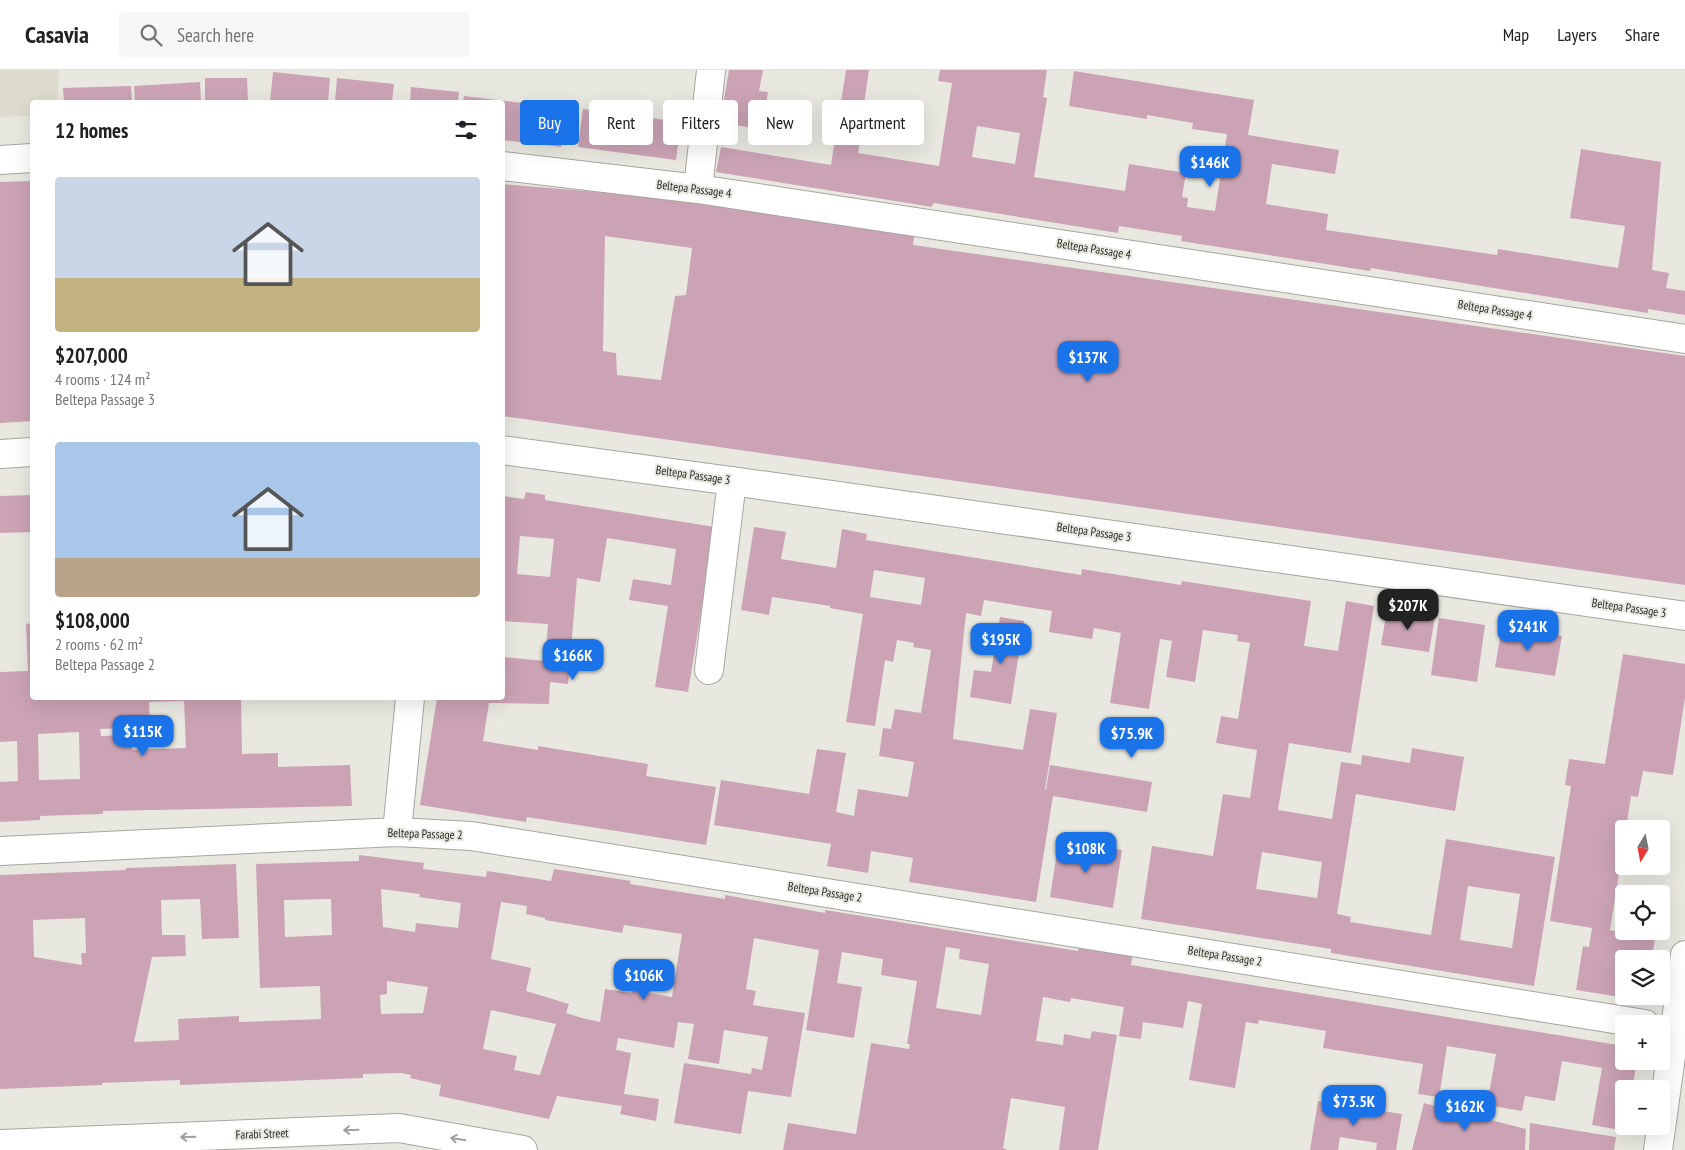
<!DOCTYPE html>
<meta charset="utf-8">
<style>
:root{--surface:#fff;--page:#f6f6f6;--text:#202124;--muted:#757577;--line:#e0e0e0;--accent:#1a73e8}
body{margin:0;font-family:"PT Sans Narrow",sans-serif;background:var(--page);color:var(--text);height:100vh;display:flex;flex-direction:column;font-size:19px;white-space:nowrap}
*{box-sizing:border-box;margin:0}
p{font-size:16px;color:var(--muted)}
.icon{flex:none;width:28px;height:28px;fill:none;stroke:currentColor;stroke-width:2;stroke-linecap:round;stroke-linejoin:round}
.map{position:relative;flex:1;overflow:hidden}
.panel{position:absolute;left:30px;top:30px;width:475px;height:600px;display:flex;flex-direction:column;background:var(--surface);border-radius:5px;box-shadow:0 5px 20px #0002}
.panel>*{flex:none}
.guide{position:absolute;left:520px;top:30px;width:475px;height:45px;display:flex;gap:10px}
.needle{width:32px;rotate:190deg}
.controls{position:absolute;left:1615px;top:750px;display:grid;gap:10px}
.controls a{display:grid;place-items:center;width:55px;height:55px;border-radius:5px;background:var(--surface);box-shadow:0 5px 20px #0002;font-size:25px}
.price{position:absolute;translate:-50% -42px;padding:0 11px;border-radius:10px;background:var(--accent);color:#fff;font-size:16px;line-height:32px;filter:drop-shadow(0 1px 2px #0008)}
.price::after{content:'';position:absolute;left:50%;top:30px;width:15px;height:11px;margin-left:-8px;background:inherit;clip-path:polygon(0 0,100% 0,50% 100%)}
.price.current{background:#222;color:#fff}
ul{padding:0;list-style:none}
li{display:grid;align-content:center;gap:10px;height:265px;padding:0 25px}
li span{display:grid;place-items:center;height:155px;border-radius:5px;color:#555}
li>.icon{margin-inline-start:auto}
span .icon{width:90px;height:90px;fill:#fffc;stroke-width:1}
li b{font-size:21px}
h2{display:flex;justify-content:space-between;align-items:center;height:60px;padding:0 25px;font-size:21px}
.chip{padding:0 18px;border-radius:5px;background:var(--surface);box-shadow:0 5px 20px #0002;font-size:18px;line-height:45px}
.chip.current{background:var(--accent);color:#fff}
header{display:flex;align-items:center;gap:30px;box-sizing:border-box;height:70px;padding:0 25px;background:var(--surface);border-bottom:1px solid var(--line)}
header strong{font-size:24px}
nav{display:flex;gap:28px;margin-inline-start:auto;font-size:18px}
.search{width:350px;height:45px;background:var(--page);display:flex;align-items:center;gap:12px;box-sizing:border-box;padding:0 18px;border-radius:5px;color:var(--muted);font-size:19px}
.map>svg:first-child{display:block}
</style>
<header>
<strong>Casavia</strong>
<div class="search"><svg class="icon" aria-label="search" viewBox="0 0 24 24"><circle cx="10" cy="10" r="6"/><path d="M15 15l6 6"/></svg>Search here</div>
<nav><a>Map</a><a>Layers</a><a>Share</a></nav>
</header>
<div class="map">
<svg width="1685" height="1080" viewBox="0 0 1685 1080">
<rect width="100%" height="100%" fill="#e9e8e0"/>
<path fill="#dedcce" d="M0 0H59L57 32H32V46L0 47Z"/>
<path fill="#cba3b5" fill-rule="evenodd" d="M729 0H763L759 21 768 22 762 59 720 53Z
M846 0H869L864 34 860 33 855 64H861L858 83 939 96 952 13 938 11 940 0H1047L1043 27 1047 28 1034 107 1125 121 1129 94 1186 103 1182 127 1188 128 1187 137 1215 141 1227 64 1192 59 1193 53 1147 45V49L1069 36 1074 1 1254 30 1248 65 1339 80 1335 104 1272 94 1266 134 1328 144 1326 160 1497 185 1498 179 1618 198 1625 156 1570 148 1581 79 1661 92 1652 200 1669 203 1666 218 1685 221V245L1648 239V243L1371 198 1370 201 1181 171 1182 166 1119 156 1118 163 933 133 932 137 716 102 721 77 831 95ZM977 56 1020 63 1015 94 972 87Z
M273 2 330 8 328 32H270Z
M205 8H247L248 32H205Z
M337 8 394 14 392 32H335Z
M200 12 201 32H135L134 16Z
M131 16 132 32H64L63 18Z
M411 17 459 22 458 32H410Z
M464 26 566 38 561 77 502 70V32H463Z
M583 39 681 52 676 90 578 77Z
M32 111V351L0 353V112Z
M502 114 597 122 808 146 915 162 913 175 1685 286V515L502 346ZM605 166 692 178 686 225 675 226 661 310 617 305 616 283 603 281Z
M526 422 545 425V430L715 457 688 622 655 617 668 536 629 530 633 509 671 515 676 479 607 468 600 512 577 508 568 614 550 612 549 634 489 633 483 671 538 680V676L648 694 646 706 716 717 706 775 527 747 526 752 420 735 437 628H502V587L545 591 548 554 502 551V426L524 429ZM520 466 554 469 550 507 517 504Z
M32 425V462L0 463V426Z
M754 457 786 462 781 489 836 498 842 459 867 464 866 470 1081 505 1082 499 1181 515 1182 511 1311 531 1304 576 1338 581 1346 531 1374 536 1351 683 1289 673 1278 740 1332 749 1341 692 1361 695 1362 685 1410 693 1412 678 1464 687 1455 741 1356 724 1337 844 1351 847 1350 852 1431 865 1446 769 1555 787 1534 916 1331 883V879L1141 849 1152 776 1213 786 1223 724 1250 728 1257 680 1216 673 1221 646 1238 649 1250 573 1237 571 1238 565 1203 560 1195 612 1166 607 1172 571 1160 569 1149 639 1110 633 1121 563 1094 558 1092 569 1049 562 1052 541 984 530 981 546 966 543 953 669 1023 680 1030 639 1057 643 1045 720H1046L1050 695 1152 712 1147 742 1053 726 1036 832 909 812 913 788 871 781 868 803 827 796 831 774 714 755 721 710 809 724 817 679 846 683 836 742 854 746 858 719 908 727 914 692 879 686 883 658 891 659 895 639 921 643 931 580 913 577 914 573 897 570 893 592 885 590 875 656 846 652 863 544 830 538V536L772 527 769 545 741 540ZM874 500 925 508 921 535 870 527ZM1262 782 1322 792 1317 828 1256 819ZM1468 816 1520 824 1512 878 1460 870Z
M1387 540 1435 547 1429 582 1381 575Z
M1000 547 1024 551 1011 634 970 627 974 600 991 602Z
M1439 548 1485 555 1477 612 1431 605Z
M32 553V628H241L242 684 278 683V697L350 695 352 736 103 741V744L40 746V750L0 752V712L18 711 17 671 0 672V602L28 601 26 554ZM184 631 186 678 132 680V665L101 666 100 659 150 657 149 632ZM79 662 80 709 39 710 38 664Z
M1502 557 1562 566 1555 606 1495 597Z
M1623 584 1685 594V628L1673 705 1643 701 1638 727 1631 726 1626 759H1624V772L1610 860 1655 868 1652 889H1624V926H1646L1645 931 1576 920 1583 876 1589 877 1592 858 1550 851 1571 716 1565 715 1569 689 1605 694Z
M1059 770 1122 780 1113 838 1050 827Z
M359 785 424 793 423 799 486 807 487 801 551 811 554 799 631 811 630 814 725 829V825L825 843V840L1078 881 1080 874 1133 883 1131 895 1624 976V991H1637L1632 1019H1624V1056H1626V1061L1592 1055 1602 998 1562 991 1555 1031 1525 1026 1522 1041 1487 1035 1496 984 1447 976 1439 1027 1418 1024 1423 994 1323 978 1326 961 1259 950 1258 954 1246 952 1235 1018 1189 1010 1202 934 1188 931 1183 958 1143 952 1141 969 1119 966 1124 937 1071 928 1070 932 1043 927 1036 971 1063 975 1064 964 1090 969 1092 961 1117 965 1098 1080H1059L1065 1037 1011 1028 1003 1078 1008 1080H783L788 1053 856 1064 871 973 909 979 910 974H907L917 911 881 905 883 889 842 882 837 913 862 917 854 968 806 960 819 880 754 868 746 919 756 921 753 935 805 943 791 1027 748 1021 741 1064 674 1053 684 993 751 1004 752 998 762 1000 768 967 724 960 719 994 688 989 694 954 678 952 674 978 618 968 616 980 631 983 624 1024 659 1029 656 1051 620 1044 622 1036 557 1026 549 1049 439 1026 441 1015 410 1008 411 1005 401 1003 363 1004V1008L180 1015V1010L102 1013V1015L0 1019V805L126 800V798L236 794 239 868 202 869 200 829 161 830 162 865H185L186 886 152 887 134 972 179 970 178 949 239 946V952L321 949 320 916 260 918 256 794 359 791ZM381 819 420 824 419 827 461 833 458 858 416 853 415 862 383 857ZM331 829 332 865 285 867 284 830ZM501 832 527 836 526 844 545 848V850L622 863 624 855 682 864 672 927 632 920 631 923 605 919 600 952 582 948 566 943 569 934 526 921 531 898 491 889ZM85 848 86 883H81L82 895 34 887 33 850ZM946 877 960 879 959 889 989 894 981 945 936 938ZM387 911 428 917 423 943 381 944 380 925 387 924ZM491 940 556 954 540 1005 514 1000 517 986 483 979Z
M1318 1031 1402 1044 1396 1080H1376L1377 1073 1340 1067 1338 1080H1310Z
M1424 1033 1526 1059 1525 1080H1412Z
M1530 1053 1616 1067 1614 1080H1529Z"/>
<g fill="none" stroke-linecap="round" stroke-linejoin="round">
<defs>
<path id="street" d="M0 90 32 88
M502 96 698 119 1685 269
M698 119 711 0
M502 380 732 411 1685 546
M0 384 32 382
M709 600 732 411
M397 762 410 628
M0 781 397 762 471 766 1645 954
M1658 1080 1685 885"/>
<path id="primary" d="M0 1074 399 1058 523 1080"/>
</defs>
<use href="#street" stroke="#a6a59e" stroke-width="30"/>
<use href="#primary" stroke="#a6a59e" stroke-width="30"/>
<use href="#street" stroke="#fff" stroke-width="28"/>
<use href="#primary" stroke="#fff" stroke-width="28"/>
</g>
<defs><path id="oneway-shaft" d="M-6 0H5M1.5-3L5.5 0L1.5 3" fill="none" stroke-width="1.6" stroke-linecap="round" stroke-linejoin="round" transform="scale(1.25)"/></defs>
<g stroke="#a0a09e">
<use href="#oneway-shaft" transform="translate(351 1060) rotate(178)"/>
<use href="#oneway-shaft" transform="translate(188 1067) rotate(178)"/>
<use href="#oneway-shaft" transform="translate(458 1069) rotate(-170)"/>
</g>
<g text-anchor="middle" stroke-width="4" stroke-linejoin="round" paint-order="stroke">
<g font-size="12" fill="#2b2b28" stroke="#e9e8e0">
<text transform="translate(694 119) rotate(7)" y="4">Beltepa Passage 4</text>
<text transform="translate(1094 179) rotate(9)" y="4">Beltepa Passage 4</text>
<text transform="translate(1495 240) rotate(9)" y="4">Beltepa Passage 4</text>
<text transform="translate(693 405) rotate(8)" y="4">Beltepa Passage 3</text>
<text transform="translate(1094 462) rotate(8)" y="4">Beltepa Passage 3</text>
<text transform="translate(1629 538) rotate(8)" y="4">Beltepa Passage 3</text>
<text transform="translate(425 764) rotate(2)" y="4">Beltepa Passage 2</text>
<text transform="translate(825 822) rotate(9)" y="4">Beltepa Passage 2</text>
<text transform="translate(1225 886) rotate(9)" y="4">Beltepa Passage 2</text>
<text transform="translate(262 1064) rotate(-2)" y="4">Farabi Street</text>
</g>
</g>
</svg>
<div class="controls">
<a><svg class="needle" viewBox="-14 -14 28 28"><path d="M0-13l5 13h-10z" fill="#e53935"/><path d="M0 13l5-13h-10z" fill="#757577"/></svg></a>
<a><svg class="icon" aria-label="locate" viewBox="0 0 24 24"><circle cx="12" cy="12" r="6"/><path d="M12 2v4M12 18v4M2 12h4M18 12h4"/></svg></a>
<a><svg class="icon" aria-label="layers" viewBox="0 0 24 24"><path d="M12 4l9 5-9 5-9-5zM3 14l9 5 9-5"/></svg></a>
<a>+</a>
<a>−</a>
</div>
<b class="price" style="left:1210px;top:118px">$146K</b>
<b class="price" style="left:1088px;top:313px">$137K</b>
<b class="price current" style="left:1408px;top:561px">$207K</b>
<b class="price" style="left:1528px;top:582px">$241K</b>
<b class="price" style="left:1001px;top:595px">$195K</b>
<b class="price" style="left:573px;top:611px">$166K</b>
<b class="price" style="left:143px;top:687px">$115K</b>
<b class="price" style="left:1132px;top:689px">$75.9K</b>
<b class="price" style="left:1086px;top:804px">$108K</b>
<b class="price" style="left:644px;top:931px">$106K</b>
<b class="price" style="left:1354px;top:1057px">$73.5K</b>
<b class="price" style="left:1465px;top:1062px">$162K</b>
<div class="guide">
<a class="chip current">Buy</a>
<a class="chip">Rent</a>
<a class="chip">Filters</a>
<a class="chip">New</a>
<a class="chip">Apartment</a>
</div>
<section class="panel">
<h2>12 homes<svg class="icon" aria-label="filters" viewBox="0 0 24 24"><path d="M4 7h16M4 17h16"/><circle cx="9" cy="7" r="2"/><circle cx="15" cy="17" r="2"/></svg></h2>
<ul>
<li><span style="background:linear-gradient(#c9d6e8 65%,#c2b280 0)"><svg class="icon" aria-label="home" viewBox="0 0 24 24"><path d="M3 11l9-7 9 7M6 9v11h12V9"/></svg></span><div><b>$207,000</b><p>4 rooms · 124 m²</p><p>Beltepa Passage 3</p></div></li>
<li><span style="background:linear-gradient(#a9c7e8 75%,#b9a48a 0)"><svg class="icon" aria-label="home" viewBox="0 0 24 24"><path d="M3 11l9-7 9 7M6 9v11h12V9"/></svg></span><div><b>$108,000</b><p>2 rooms · 62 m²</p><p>Beltepa Passage 2</p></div></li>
</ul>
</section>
</div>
